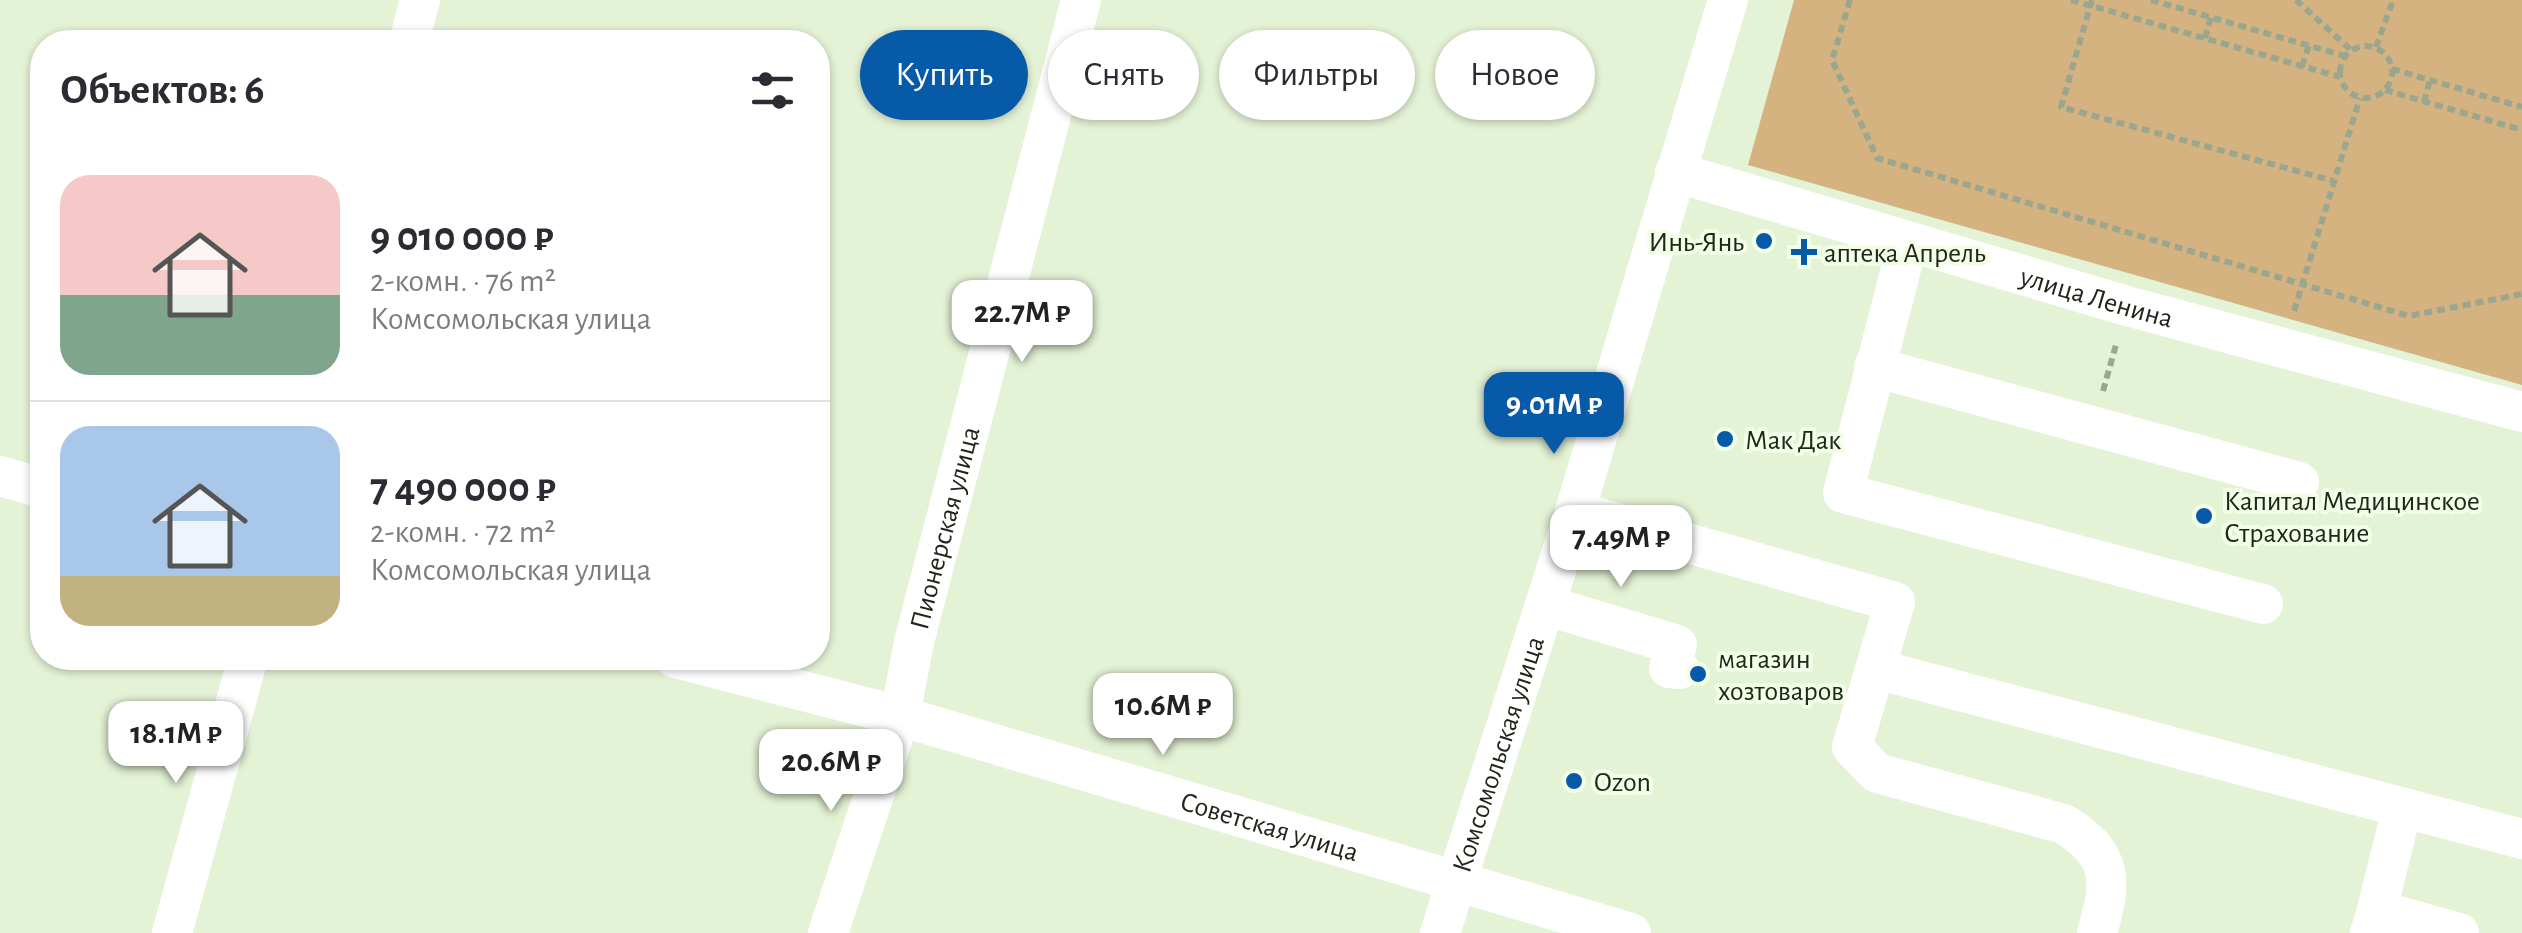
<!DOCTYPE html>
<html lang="ru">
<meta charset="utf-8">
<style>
:root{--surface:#fff;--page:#f7f7f7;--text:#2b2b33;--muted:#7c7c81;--line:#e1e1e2;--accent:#065aa8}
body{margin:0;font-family:"Alegreya Sans",sans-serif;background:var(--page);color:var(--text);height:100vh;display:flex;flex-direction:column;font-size:38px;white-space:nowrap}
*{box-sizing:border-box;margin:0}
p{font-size:32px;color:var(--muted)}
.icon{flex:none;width:55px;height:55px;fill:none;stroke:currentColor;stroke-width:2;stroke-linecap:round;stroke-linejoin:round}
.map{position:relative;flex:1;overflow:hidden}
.side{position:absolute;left:30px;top:30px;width:800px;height:640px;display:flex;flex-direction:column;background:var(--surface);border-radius:40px;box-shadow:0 2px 8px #0004}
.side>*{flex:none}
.guide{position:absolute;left:860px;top:30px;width:950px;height:90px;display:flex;gap:20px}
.price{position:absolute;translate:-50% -85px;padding:0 22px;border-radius:20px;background:#fff;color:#222;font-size:32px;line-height:65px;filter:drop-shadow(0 2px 5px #0008)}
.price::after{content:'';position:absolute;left:50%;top:60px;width:30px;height:22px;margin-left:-15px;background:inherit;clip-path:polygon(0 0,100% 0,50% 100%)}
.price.selected{background:var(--accent);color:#fff}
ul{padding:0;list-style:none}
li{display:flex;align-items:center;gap:30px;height:250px;padding:0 30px}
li+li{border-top:2px solid var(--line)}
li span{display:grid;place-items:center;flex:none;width:280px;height:200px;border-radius:30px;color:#555}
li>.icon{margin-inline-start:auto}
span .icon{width:120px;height:120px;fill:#fffc;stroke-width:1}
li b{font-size:42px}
h2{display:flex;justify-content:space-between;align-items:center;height:120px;padding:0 30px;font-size:42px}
.pill{padding:0 35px;border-radius:45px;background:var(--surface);box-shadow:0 2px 8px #0004;font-size:35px;line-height:90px}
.pill.selected{background:var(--accent);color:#fff}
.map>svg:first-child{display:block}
</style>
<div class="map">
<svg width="2522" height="933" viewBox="0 0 2522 933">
<rect width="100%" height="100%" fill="#e4f2d5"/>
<path fill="#d5b381" d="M1794 0H2522V385L1748 165Z"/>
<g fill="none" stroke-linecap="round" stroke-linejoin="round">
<path stroke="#9ba68f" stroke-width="6" stroke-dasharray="8 5" stroke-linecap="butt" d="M1850 0 1832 60 1877 158 2409 316 2522 294
M2071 0 2340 77
M2092 0 2061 107 2334 181
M2151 0 2345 56
M2296 0 2351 50
M2205 38 2211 17
M2340 72a26 26 0 1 1 52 0a26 26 0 1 1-52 0Z
M2376 47 2393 0
M2302 66 2309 45
M2392 69 2522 107
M2385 90 2522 130
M2424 102 2430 80
M2294 311 2360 98
M2103 391 2117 341"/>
<g stroke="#fff" stroke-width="40">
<path d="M409 42 420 0"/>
<path id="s1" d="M1675 172 2127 306 2522 412"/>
<path d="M1908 242 1843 493 2263 604"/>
<path d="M1874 367 2299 482"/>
<path d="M0 476 42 488"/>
<path d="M1575 511 1895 602 1852 747 1877 773 2064 824C2114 855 2112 881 2097 933"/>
<path d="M1545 605 1677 645 1669 668 1679 669"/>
<path id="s2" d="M675 658 900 716 1631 933"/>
<path d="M1876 669 2522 839"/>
<path d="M2377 910 2402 809"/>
<path d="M172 933 248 658"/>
<path id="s3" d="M828 933 900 716 914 642 1081 0"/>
<path id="s4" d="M1440 933 1575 511 1728 0"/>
<path d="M2370 933 2377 910 2459 933"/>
</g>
</g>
<g fill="#065aa8" stroke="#f3fee7" stroke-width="4">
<circle cx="1764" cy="241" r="10"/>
<path d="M1799 237h10v10h10v10h-10v10h-10v-10h-10v-10h10z"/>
<circle cx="1725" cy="439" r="10"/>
<circle cx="2204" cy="516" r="10"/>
<circle cx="1698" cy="674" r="10"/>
<circle cx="1574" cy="781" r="10"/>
</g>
<g text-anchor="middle" stroke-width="8" stroke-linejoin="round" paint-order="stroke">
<g font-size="28" fill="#21261b" stroke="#f3fee7" text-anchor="start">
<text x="1744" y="251" text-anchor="end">Инь-Янь</text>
<text x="1824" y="262">аптека Апрель</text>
<text x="1745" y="449">Мак Дак</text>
<text x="2224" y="510">Капитал Медицинское<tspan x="2224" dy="32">Страхование</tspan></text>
<text x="1718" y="668">магазин<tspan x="1718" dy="32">хозтоваров</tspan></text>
<text x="1594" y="791">Ozon</text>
</g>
<g font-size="28" fill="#21261b" stroke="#f3fee7">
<text dy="10" stroke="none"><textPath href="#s1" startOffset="440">улица Ленина</textPath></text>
<text dy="10" stroke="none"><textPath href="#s3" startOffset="422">Пионерская улица</textPath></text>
<text dy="10" stroke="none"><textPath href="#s4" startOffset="188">Комсомольская улица</textPath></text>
<text dy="10" stroke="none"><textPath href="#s2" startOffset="618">Советская улица</textPath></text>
</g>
</g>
</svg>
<b class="price" style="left:1022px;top:365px">22.7M ₽</b>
<b class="price selected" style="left:1554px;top:457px">9.01M ₽</b>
<b class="price" style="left:1621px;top:590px">7.49M ₽</b>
<b class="price" style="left:1163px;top:758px">10.6M ₽</b>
<b class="price" style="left:176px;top:786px">18.1M ₽</b>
<b class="price" style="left:831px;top:814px">20.6M ₽</b>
<div class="guide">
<a class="pill selected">Купить</a>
<a class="pill">Снять</a>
<a class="pill">Фильтры</a>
<a class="pill">Новое</a>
</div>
<section class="side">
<h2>Объектов: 6<svg class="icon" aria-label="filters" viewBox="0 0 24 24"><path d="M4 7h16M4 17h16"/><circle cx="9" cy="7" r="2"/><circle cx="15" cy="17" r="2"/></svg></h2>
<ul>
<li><span style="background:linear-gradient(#f6c9c9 60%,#7fa58c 0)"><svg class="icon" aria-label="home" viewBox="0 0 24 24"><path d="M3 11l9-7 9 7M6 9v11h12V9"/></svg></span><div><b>9 010 000 ₽</b><p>2-комн. · 76 m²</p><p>Комсомольская улица</p></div></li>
<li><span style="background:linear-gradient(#a9c7e8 75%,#c2b280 0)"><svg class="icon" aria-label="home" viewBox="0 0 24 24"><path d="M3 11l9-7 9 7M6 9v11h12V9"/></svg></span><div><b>7 490 000 ₽</b><p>2-комн. · 72 m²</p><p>Комсомольская улица</p></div></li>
</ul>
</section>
</div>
